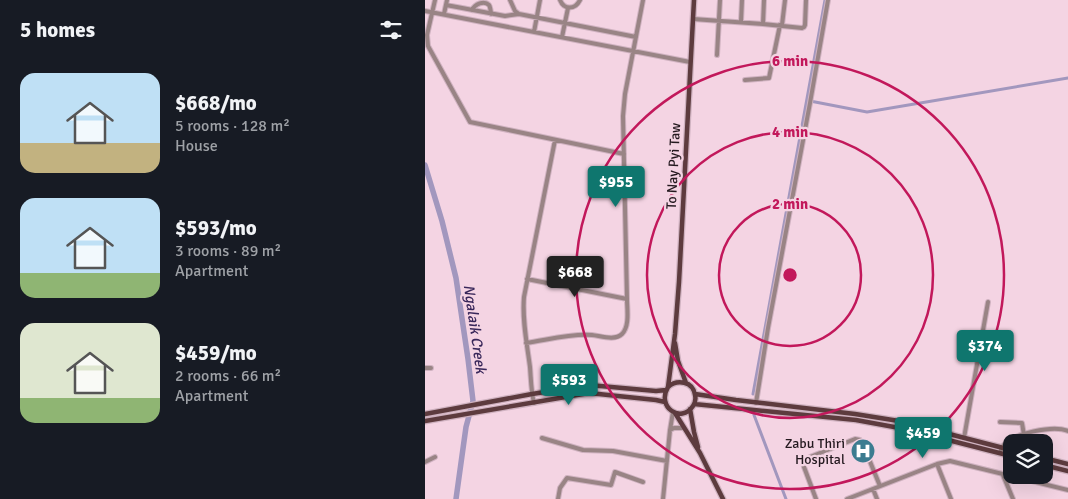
<!DOCTYPE html>
<meta charset="utf-8">
<style>
:root{--surface:#171b24;--page:#20242c;--text:#f1f3f6;--muted:#9ea1a6;--accent:#0f766e}
body{margin:0;font-family:Signika,sans-serif;background:var(--page);color:var(--text);height:100vh;display:flex;flex-direction:column;font-size:19px;white-space:nowrap}
*{box-sizing:border-box;margin:0}
p{font-size:16px;color:var(--muted)}
.icon{flex:none;width:28px;height:28px;fill:none;stroke:currentColor;stroke-width:2;stroke-linecap:round;stroke-linejoin:round}
.map{position:relative;flex:1;overflow:hidden}
.drawer{display:flex;flex-direction:column;background:var(--surface);width:425px}
.drawer>*{flex:none}
.fabs{position:absolute;left:578px;top:434px;display:grid;gap:10px}
.fabs a{display:grid;place-items:center;width:50px;height:50px;border-radius:10px;background:var(--surface);box-shadow:0 5px 20px #0002;font-size:25px}
.price{position:absolute;translate:-50% -42px;padding:0 11px;border-radius:5px;background:var(--accent);color:#fff;font-size:16px;line-height:32px;filter:drop-shadow(0 1px 2px #0008)}
.price::after{content:'';position:absolute;left:50%;top:30px;width:15px;height:11px;margin-left:-8px;background:inherit;clip-path:polygon(0 0,100% 0,50% 100%)}
.price.on{background:#222;color:#fff}
ul{padding:0;list-style:none}
li{display:flex;align-items:center;gap:15px;height:125px;padding:0 20px}
li span{display:grid;place-items:center;flex:none;width:140px;height:100px;border-radius:15px;color:#555}
li>.icon{margin-inline-start:auto}
span .icon{width:60px;height:60px;fill:#fffc;stroke-width:1}
li b{font-size:21px}
h2{display:flex;justify-content:space-between;align-items:center;height:60px;padding:0 20px;font-size:21px}
main{display:flex;flex:1;min-height:0}
.map>svg:first-child{display:block}
</style>
<main>
<section class="drawer">
<h2>5 homes<svg class="icon" aria-label="filters" viewBox="0 0 24 24"><path d="M4 7h16M4 17h16"/><circle cx="9" cy="7" r="2"/><circle cx="15" cy="17" r="2"/></svg></h2>
<ul>
<li><span style="background:linear-gradient(#bfe0f5 70%,#c2b280 0)"><svg class="icon" aria-label="home" viewBox="0 0 24 24"><path d="M3 11l9-7 9 7M6 9v11h12V9"/></svg></span><div><b>$668/mo</b><p>5 rooms · 128 m²</p><p>House</p></div></li>
<li><span style="background:linear-gradient(#bfe0f5 75%,#8fb573 0)"><svg class="icon" aria-label="home" viewBox="0 0 24 24"><path d="M3 11l9-7 9 7M6 9v11h12V9"/></svg></span><div><b>$593/mo</b><p>3 rooms · 89 m²</p><p>Apartment</p></div></li>
<li><span style="background:linear-gradient(#dfe7d0 75%,#8fb573 0)"><svg class="icon" aria-label="home" viewBox="0 0 24 24"><path d="M3 11l9-7 9 7M6 9v11h12V9"/></svg></span><div><b>$459/mo</b><p>2 rooms · 66 m²</p><p>Apartment</p></div></li>
</ul>
</section>
<div class="map">
<svg width="643" height="499" viewBox="0 0 643 499">
<rect width="100%" height="100%" fill="#f4d4e3"/>
<g fill="none" stroke-linecap="round" stroke-linejoin="round">
<path stroke="#a297be" stroke-width="3" d="M385 101 442 112 643 78
M328 394 400 0
M329 415 361 499"/>
<path stroke="#a297be" stroke-width="5.5" d="M0 165 17 221 31 278 43 359 48 401 41 427 31 499"/>
<defs>
<path id="minor" d="M10 0 2 35 3 46 45 122 199 154
M85 0 90 11 94 14 211 37
M135 0C139 10 150 10 155 0
M21 5 80 16 94 14
M47 10C50 4 59 0 64 5 65 6 66 12 66 14
M0 11 265 62
M19 14 22 0
M268 19 338 24 377 28 379 27 380 25 381 0
M316 22 317 0
M338 24 339 0
M357 25 360 0
M109 32 115 0
M137 37 143 8
M292 55 295 0
M320 80 344 78 355 25
M102 279 202 299
M101 343C122 340 147 333 167 335 176 336 190 341 197 334 205 326 202 309 202 299L198 116 200 94 218 0
M0 368H6
M109 403C106 391 106 379 105 367 102 344 97 320 99 297L130 140
M331 403 343 328 385 103 403 0
M575 422 597 423 599 435
M245 430 249 428H259
M117 438 158 450 188 451 242 461
M539 438 563 302
M575 453C576 451 576 448 578 446 587 433 629 425 643 431
M0 462 10 457
M512 464 526 499
M578 475 588 499
M448 489 452 499
M133 499 135 488 142 478 186 485 190 472 218 482
M238 499 245 430 248 412
M391 499 379 467 378 461 385 457 430 439 435 440 437 442 455 486
M422 499 512 464 525 461 643 490"/>
<path id="major" d="M250 343 253 361 261 383
M243 387C252 379 268 381 270 395 271 399 270 403 268 406 256 424 231 407 243 387L250 334 254 282 269 0
M270 394 311 400 430 414 474 421 586 450
M269 404 431 420 480 429 586 456
M265 409 269 432 273 447
M250 413 275 453 298 499
M0 414 107 394 164 385 231 391 241 390
M0 421 164 393 231 400 240 402
M619 458 643 464
M619 465 643 471"/>
</defs>
<use href="#minor" stroke="#cfb2c0" stroke-width="6"/>
<use href="#major" stroke="#cfb2c0" stroke-width="7"/>
<use href="#minor" stroke="#998485" stroke-width="4"/>
<use href="#major" stroke="#5d3b3e" stroke-width="4.5"/>
</g>
<g fill="none" stroke="#c2185b" stroke-width="2.5">
<circle cx="365" cy="275" r="71"/>
<circle cx="365" cy="275" r="143"/>
<circle cx="365" cy="275" r="214"/>
</g>
<defs>
<symbol id="hospital-disc" viewBox="-11 -11 22 22"><circle r="9.5" fill="#3c7c90" stroke="#f4d4e3"/><path d="M-5-5h3v3.5h4V-5h3V5h-3V1.5h-4V5h-3Z" fill="#fff"/></symbol>
</defs>
<g fill-rule="evenodd">
<use href="#hospital-disc" x="424" y="437" width="28" height="28"/>
</g>
<g text-anchor="middle" stroke-width="4.5" stroke-linejoin="round" paint-order="stroke">
<g font-size="14" fill="#24191f" stroke="#f4d4e3">
<text transform="translate(248 166) rotate(-87)" y="5">To Nay Pyi Taw</text>
</g>
<g font-size="14" fill="#24191f" stroke="#f4d4e3" text-anchor="end">
<text x="420" y="448">Zabu Thiri<tspan x="420" dy="16">Hospital</tspan></text>
</g>
<g font-size="15" font-style="italic" fill="#39275a" stroke="#f4d4e3">
<text transform="translate(50 329) rotate(82)" y="5">Ngalaik Creek</text>
</g>
</g>
<circle cx="365" cy="275" r="8" fill="#c2185b" stroke="#f4d4e3" stroke-width="2.5"/>
<g font-size="15" text-anchor="middle" font-weight="bold" fill="#c2185b" stroke="#f4d4e3" stroke-width="4.5" stroke-linejoin="round" paint-order="stroke">
<text x="365" y="66">6 min</text>
<text x="365" y="137">4 min</text>
<text x="365" y="209">2 min</text>
</g>
</svg>
<div class="fabs">
<a><svg class="icon" aria-label="layers" viewBox="0 0 24 24"><path d="M12 4l9 5-9 5-9-5zM3 14l9 5 9-5"/></svg></a>
</div>
<b class="price" style="left:191px;top:208px">$955</b>
<b class="price on" style="left:150px;top:298px">$668</b>
<b class="price" style="left:560px;top:372px">$374</b>
<b class="price" style="left:144px;top:406px">$593</b>
<b class="price" style="left:498px;top:459px">$459</b>
</div>
</main>
